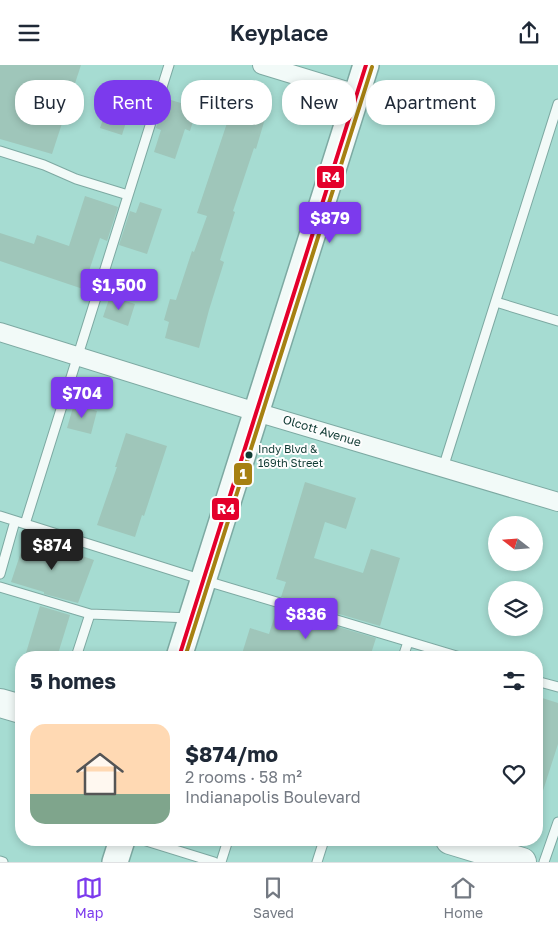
<!DOCTYPE html>
<meta charset="utf-8">
<style>
:root{--surface:#fff;--page:#f6f6f7;--text:#1f2937;--muted:#747a83;--line:#e0e1e3;--accent:#7c3aed}
body{margin:0;font-family:"Golos Text",sans-serif;background:var(--page);color:var(--text);height:100vh;display:flex;flex-direction:column;font-size:19px;white-space:nowrap}
*{box-sizing:border-box;margin:0}
p{font-size:16px;color:var(--muted)}
.icon{flex:none;width:28px;height:28px;fill:none;stroke:currentColor;stroke-width:2;stroke-linecap:round;stroke-linejoin:round}
.map{position:relative;flex:1;overflow:hidden}
.sheet{position:absolute;left:15px;top:586px;width:528px;height:195px;display:flex;flex-direction:column;background:var(--surface);border-radius:20px;box-shadow:0 2px 8px #0003}
.sheet>*{flex:none}
.top-card{position:absolute;left:15px;top:15px;width:529px;height:45px;display:flex;gap:10px}
.needle{width:32px;rotate:287deg}
.controls{position:absolute;left:488px;top:451px;display:grid;gap:10px}
.controls a{display:grid;place-items:center;width:55px;height:55px;border-radius:50%;background:var(--surface);box-shadow:0 2px 8px #0003;font-size:25px}
.price{position:absolute;translate:-50% -42px;padding:0 11px;border-radius:5px;background:var(--accent);color:#fff;font-size:16px;line-height:32px;filter:drop-shadow(0 1px 2px #0008)}
.price::after{content:'';position:absolute;left:50%;top:30px;width:15px;height:11px;margin-left:-8px;background:inherit;clip-path:polygon(0 0,100% 0,50% 100%)}
.price.selected{background:#222;color:#fff}
ul{padding:0;list-style:none}
li{display:flex;align-items:center;gap:15px;height:125px;padding:0 15px}
li span{display:grid;place-items:center;flex:none;width:140px;height:100px;border-radius:15px;color:#555}
li>.icon{margin-inline-start:auto}
span .icon{width:60px;height:60px;fill:#fffc;stroke-width:1}
li b{font-size:21px}
h2{display:flex;justify-content:space-between;align-items:center;height:60px;padding:0 15px;font-size:21px}
.chip{padding:0 18px;border-radius:20px;background:var(--surface);box-shadow:0 2px 8px #0003;font-size:18px;line-height:45px}
.chip.selected{background:var(--accent);color:#fff}
header{display:flex;justify-content:space-between;align-items:center;height:65px;padding:0 15px;background:var(--surface);font-size:22px;font-weight:600}
.dock{display:flex;justify-content:space-around;align-items:center;height:70px;border-top:1px solid var(--line);background:var(--surface);font-size:14px;color:var(--muted)}
.dock a{display:grid;justify-items:center;gap:2px}
.dock .selected{color:var(--accent)}
.map>svg:first-child{display:block}
</style>
<header><svg class="icon" aria-label="menu" viewBox="0 0 24 24"><path d="M4 6h16M4 12h16M4 18h16"/></svg>Keyplace<svg class="icon" aria-label="share" viewBox="0 0 24 24"><path d="M12 15V3M7 8l5-5 5 5M5 13v7h14v-7"/></svg></header>
<div class="map">
<svg width="558" height="797" viewBox="0 0 558 797">
<rect width="100%" height="100%" fill="#a6dcd2"/>
<path fill="#9fc6ba" d="M0 0H81L52 89 0 74Z
M113 24 151 36 144 59 127 54 122 70 100 63Z
M171 35 197 43 190 66 185 64 175 94 154 87 161 65 156 63 163 40 169 42Z
M234 37 267 47 256 84 254 83 233 146 235 147 220 195 224 197 209 245 199 283 165 273 169 257 164 255 170 234 176 235 192 186 194 187 207 151 197 148Z
M85 131 118 142 107 176 100 173 83 224 0 196V168L34 179 37 170 69 181Z
M140 137 162 144 147 189 119 180 130 146 136 148Z
M110 231 135 239 128 261 103 252Z
M74 339 97 346 91 369 67 363Z
M126 368 167 381 144 451 142 450 135 472 97 460 117 402H115Z
M305 417 356 433 346 464 325 457 314 493 363 508 371 484 400 493 380 561 281 532 286 517 276 514Z
M26 472 94 495 78 538 44 529V527L11 517Z
M40 541 70 550 57 592H41L26 588Z
M277 544 376 573 370 592H241L250 563 269 569Z
M536 631 558 638V679L540 735H536Z"/>
<g fill="none" stroke-linecap="round" stroke-linejoin="round">
<defs>
<path id="lane" d="M0 86 44 100 76 114 128 130
M496 237 558 256
M443 403 558 39
M0 451 203 515 460 592
M25 459 169 0
M0 509 15 456
M0 522 90 549 191 553
M76 592 90 549
M403 592 408 577
M536 616 558 622
M143 775 214 797
M0 796 3 797
M221 797 228 775
M317 797 324 775
M544 797 558 757"/>
<path id="street" d="M262 0 357 29
M0 267 256 347 558 437"/>
<path id="secondary" d="M179 592 366 0
M115 797 122 775"/>
<path id="primary" d="M0 638 21 644
M450 775 522 797"/>
</defs>
<use href="#lane" stroke="#7da9a2" stroke-width="11"/>
<use href="#street" stroke="#7da9a2" stroke-width="20"/>
<use href="#secondary" stroke="#7da9a2" stroke-width="28"/>
<use href="#primary" stroke="#7da9a2" stroke-width="30"/>
<use href="#lane" stroke="#f2faf8" stroke-width="9"/>
<use href="#street" stroke="#f2faf8" stroke-width="18"/>
<use href="#secondary" stroke="#f2faf8" stroke-width="25"/>
<use href="#primary" stroke="#f2faf8" stroke-width="28"/>
<defs>
<path id="bus-1" d="M179 592 366 0"/>
<path id="bus-2" d="M185 592 372 2"/>
</defs>
<use href="#bus-1" stroke="#fdfdfd" stroke-width="8"/>
<use href="#bus-2" stroke="#fdfdfd" stroke-width="8"/>
<use href="#bus-1" stroke="#e4002b" stroke-width="4"/>
<use href="#bus-2" stroke="#a68112" stroke-width="4"/>
</g>
<circle fill="#103b34" stroke="#fdfdfd" stroke-width="2" cx="249" cy="390" r="4.5"/>
<g text-anchor="middle" stroke-width="4" stroke-linejoin="round" paint-order="stroke">
<g font-size="11" fill="#103b34" stroke="#fdfdfd" text-anchor="start">
<text x="258" y="388">Indy Blvd &amp;<tspan x="258" dy="14">169th Street</tspan></text>
</g>
<g font-size="12" fill="#103b34" stroke="#fdfdfd">
<text transform="translate(322 366) rotate(17)" y="4">Olcott Avenue</text>
</g>
</g>
<g stroke="#fdfdfd" stroke-width="2">
<rect x="316" y="100" width="29" height="24" rx="5" fill="#e4002b"/>
<rect x="233" y="397" width="20" height="24" rx="5" fill="#a68112"/>
<rect x="211" y="432" width="29" height="24" rx="5" fill="#e4002b"/>
</g>
<g font-size="14" text-anchor="middle" font-weight="bold" fill="#fff">
<text x="331" y="117">R4</text>
<text x="243" y="414">1</text>
<text x="226" y="449">R4</text>
</g>
</svg>
<div class="controls">
<a><svg class="needle" viewBox="-14 -14 28 28"><path d="M0-13l5 13h-10z" fill="#e53935"/><path d="M0 13l5-13h-10z" fill="#747a83"/></svg></a>
<a><svg class="icon" aria-label="layers" viewBox="0 0 24 24"><path d="M12 4l9 5-9 5-9-5zM3 14l9 5 9-5"/></svg></a>
</div>
<b class="price" style="left:330px;top:179px">$879</b>
<b class="price" style="left:119px;top:246px">$1,500</b>
<b class="price" style="left:82px;top:354px">$704</b>
<b class="price selected" style="left:52px;top:506px">$874</b>
<b class="price" style="left:306px;top:575px">$836</b>
<div class="top-card">
<a class="chip">Buy</a>
<a class="chip selected">Rent</a>
<a class="chip">Filters</a>
<a class="chip">New</a>
<a class="chip">Apartment</a>
</div>
<section class="sheet">
<h2>5 homes<svg class="icon" aria-label="filters" viewBox="0 0 24 24"><path d="M4 7h16M4 17h16"/><circle cx="9" cy="7" r="2"/><circle cx="15" cy="17" r="2"/></svg></h2>
<ul>
<li><span style="background:linear-gradient(#ffd9b3 70%,#7fa58c 0)"><svg class="icon" aria-label="home" viewBox="0 0 24 24"><path d="M3 11l9-7 9 7M6 9v11h12V9"/></svg></span><div><b>$874/mo</b><p>2 rooms · 58 m²</p><p>Indianapolis Boulevard</p></div><svg class="icon" aria-label="heart" viewBox="0 0 24 24"><path d="M12 20l-8-8c-3-5 5-10 8-4 3-6 11-1 8 4z"/></svg></li>
</ul>
</section>
</div>
<nav class="dock">
<a class="selected"><svg class="icon" aria-label="map" viewBox="0 0 24 24"><path d="M3 6l6-2 6 2 6-2v14l-6 2-6-2-6 2zM9 4v14M15 6v14"/></svg>Map</a>
<a><svg class="icon" aria-label="saved" viewBox="0 0 24 24"><path d="M7 4h10v16l-5-4-5 4z"/></svg>Saved</a>
<a><svg class="icon" aria-label="home" viewBox="0 0 24 24"><path d="M3 11l9-7 9 7M6 9v11h12V9"/></svg>Home</a>
</nav>
